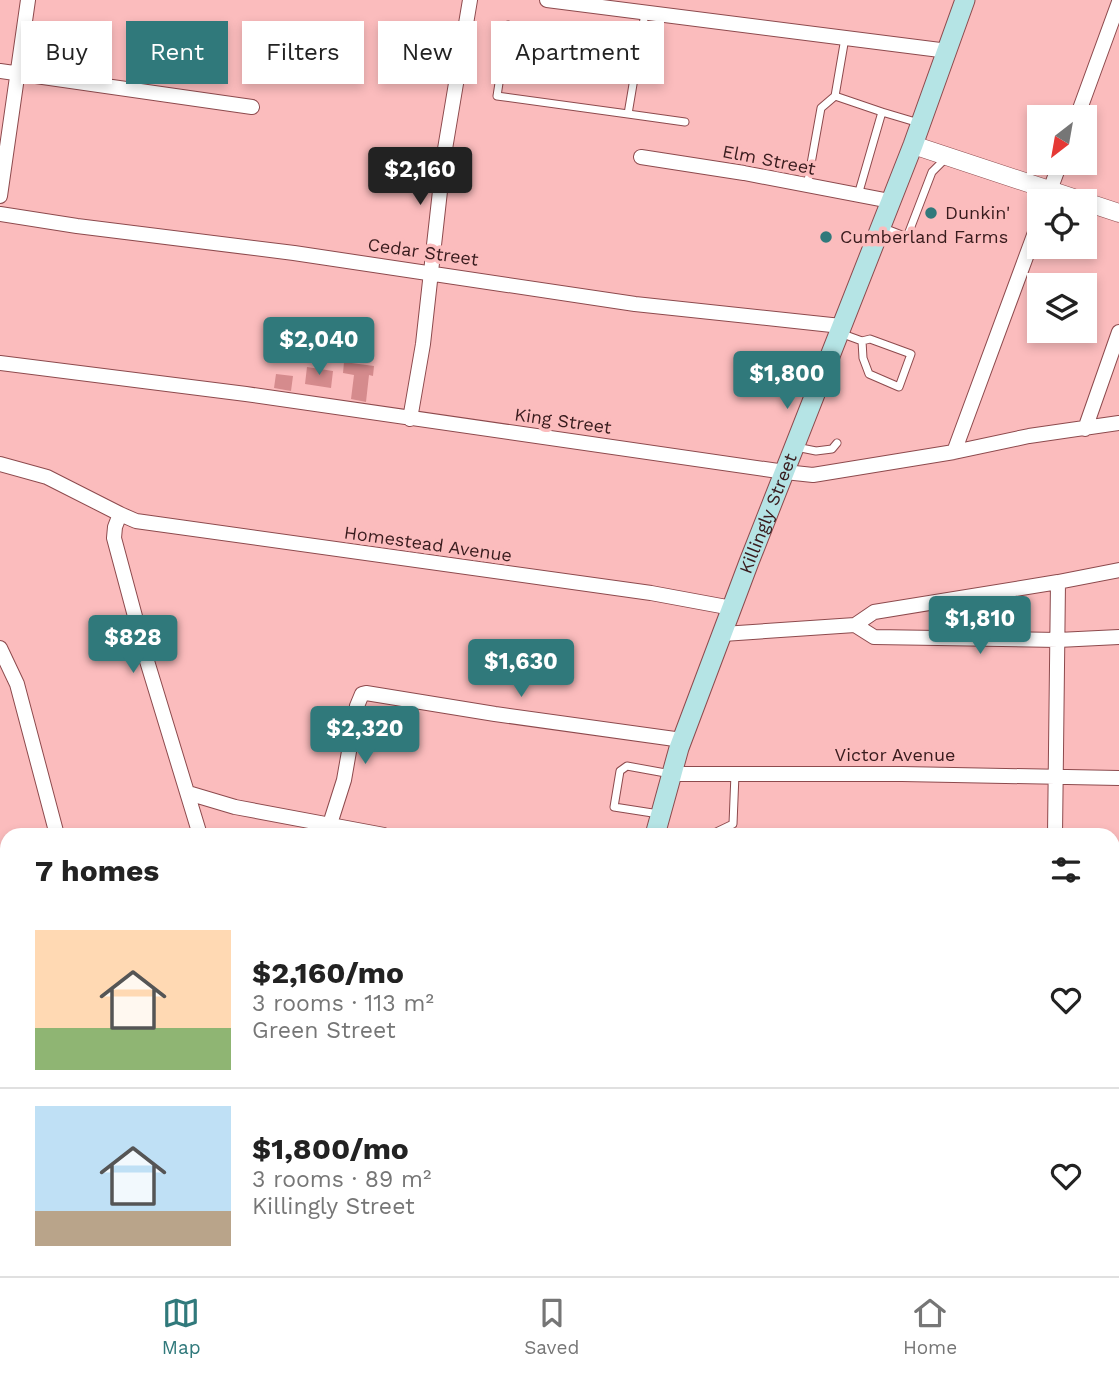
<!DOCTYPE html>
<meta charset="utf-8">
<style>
:root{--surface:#fff;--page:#f2f2f2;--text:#222;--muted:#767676;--line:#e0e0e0;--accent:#30797b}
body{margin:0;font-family:"Work Sans",sans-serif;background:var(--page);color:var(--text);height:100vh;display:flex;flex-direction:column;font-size:26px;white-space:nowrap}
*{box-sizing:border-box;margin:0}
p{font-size:23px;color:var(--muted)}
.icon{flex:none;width:38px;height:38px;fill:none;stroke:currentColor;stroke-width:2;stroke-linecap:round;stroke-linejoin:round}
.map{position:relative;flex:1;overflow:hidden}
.drawer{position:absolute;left:0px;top:828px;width:1120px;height:450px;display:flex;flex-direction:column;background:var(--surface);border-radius:21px 21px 0 0;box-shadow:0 4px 10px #0003}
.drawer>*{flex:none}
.top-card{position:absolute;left:21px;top:21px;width:700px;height:63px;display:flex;gap:14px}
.needle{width:46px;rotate:211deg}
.fabs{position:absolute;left:1027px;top:105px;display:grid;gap:14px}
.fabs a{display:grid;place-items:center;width:70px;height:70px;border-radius:0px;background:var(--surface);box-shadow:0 4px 10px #0003;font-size:35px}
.price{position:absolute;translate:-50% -60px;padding:0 16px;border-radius:7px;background:var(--accent);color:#fff;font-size:23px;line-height:46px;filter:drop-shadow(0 2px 4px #0008)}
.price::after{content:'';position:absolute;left:50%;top:42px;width:21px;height:16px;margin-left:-10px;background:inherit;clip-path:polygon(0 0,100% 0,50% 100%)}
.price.active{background:#222;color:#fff}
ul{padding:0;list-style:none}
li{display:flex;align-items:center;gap:21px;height:175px;padding:0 35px}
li+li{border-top:2px solid var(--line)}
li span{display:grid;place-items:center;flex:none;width:196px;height:140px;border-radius:0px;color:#555}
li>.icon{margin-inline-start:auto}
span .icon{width:84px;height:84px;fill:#fffc;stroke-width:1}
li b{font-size:30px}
h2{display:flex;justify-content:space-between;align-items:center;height:84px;padding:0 35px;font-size:30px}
.chip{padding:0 24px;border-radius:0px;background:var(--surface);box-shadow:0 4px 10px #0003;font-size:24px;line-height:63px}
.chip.active{background:var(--accent);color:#fff}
.menu{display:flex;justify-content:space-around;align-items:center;height:98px;border-top:2px solid var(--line);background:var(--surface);font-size:19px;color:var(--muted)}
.menu a{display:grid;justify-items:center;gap:4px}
.menu .active{color:var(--accent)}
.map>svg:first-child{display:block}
</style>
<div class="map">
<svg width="1119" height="1276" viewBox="0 0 1119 1276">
<rect width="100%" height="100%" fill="#fbbcbd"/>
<path fill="#c38915" d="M7 1077V1165L0 1154V1078Z"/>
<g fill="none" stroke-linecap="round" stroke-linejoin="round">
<path stroke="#b96ad3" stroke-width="24" d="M0 1111 7 1123
M75 1270 77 1276"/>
</g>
<path fill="#d58b8d" d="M344 362 374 366 373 376 369 375 366 402 351 399 354 375 343 373Z
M307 367 333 371 331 388 305 384Z
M276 374 293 376 291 391 274 388Z"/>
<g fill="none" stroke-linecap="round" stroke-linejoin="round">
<defs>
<path id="service" d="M508 25 497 96 628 114 645 13
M845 38 835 96 882 112
M628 114 685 122
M807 186 821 108 835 96
M858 195 882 112 919 123
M881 227 907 237 932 172 947 157
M840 333 862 341 870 339 911 354 899 387 869 374 863 358 862 341
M796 447 816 451 832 449 837 443
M659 814 614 807 620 771 627 766 671 774
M710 835 733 824 735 774
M193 1270 194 1276"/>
<path id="minor" d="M547 0 948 51
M0 71 252 107
M1077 117 1119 2
M641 157 744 173 890 201
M0 196 28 0
M1046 201 1060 163
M0 214 77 226 294 253 635 304 841 326
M0 363 246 394 785 472 813 475 954 452 1029 436 1119 423
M410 419 423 344 444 155 470 0
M1085 429 1119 332
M954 452 1040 219
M0 464 47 477 120 514 136 521 651 593 732 608
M120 514 115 527 114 538 147 661 200 835
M855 625 874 637 1058 640 1119 637
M723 634 855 625 874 612 1058 582 1119 570
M0 648 17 684 57 835
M671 774H902L1119 778
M188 793 235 807 384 835
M330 824 344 780 357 706 362 694 366 693 495 714 682 740
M1055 835 1058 582
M1113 923H1119
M0 940 7 958
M1113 1060H1119
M1113 1179H1119
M1023 1270V1276
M732 1276V1270"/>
<path id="tertiary" d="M913 145 1119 213"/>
<g id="secondary">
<path id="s1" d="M655 835 679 748 749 562 913 145 965 0"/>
<path d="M0 1083 7 1082"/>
<path d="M272 1270 277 1276"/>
<path d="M553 1276 554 1270"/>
</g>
</defs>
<use href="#service" stroke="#8d4a4d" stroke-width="9"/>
<use href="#minor" stroke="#8d4a4d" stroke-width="16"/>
<use href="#tertiary" stroke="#8d4a4d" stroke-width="19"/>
<use href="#secondary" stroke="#8d4a4d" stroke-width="21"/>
<path stroke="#b58283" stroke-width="2.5" stroke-dasharray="3.5 3.5" stroke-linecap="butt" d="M0 1020 7 1035
M110 1270 112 1276"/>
<use href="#service" stroke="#fff" stroke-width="7"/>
<use href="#minor" stroke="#fff" stroke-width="14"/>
<use href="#tertiary" stroke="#fff" stroke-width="18"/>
<use href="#secondary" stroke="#b5e4e5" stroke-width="19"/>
</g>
<g fill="#30797b" stroke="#fbbcbd" stroke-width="2.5">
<circle cx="931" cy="213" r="7"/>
<circle cx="826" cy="237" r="7"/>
</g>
<g text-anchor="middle" stroke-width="7" stroke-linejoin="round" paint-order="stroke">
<g font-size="18" fill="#381b1d" stroke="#fbbcbd">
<text transform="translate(769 160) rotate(11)" y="6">Elm Street</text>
<text transform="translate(423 252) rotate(8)" y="6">Cedar Street</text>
<text transform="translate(563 421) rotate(8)" y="6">King Street</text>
<text dy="6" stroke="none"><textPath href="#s1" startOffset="341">Killingly Street</textPath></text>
<text transform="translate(428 544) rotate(8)" y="6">Homestead Avenue</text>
<text x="895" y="761">Victor Avenue</text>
</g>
<g font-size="18" fill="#381b1d" stroke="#fbbcbd" text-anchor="start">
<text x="945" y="219">Dunkin'</text>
<text x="840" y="243">Cumberland Farms</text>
</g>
</g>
</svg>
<div class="fabs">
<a><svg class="needle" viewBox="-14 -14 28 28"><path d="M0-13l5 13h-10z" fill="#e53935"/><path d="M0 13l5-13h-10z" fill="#767676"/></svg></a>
<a><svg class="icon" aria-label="locate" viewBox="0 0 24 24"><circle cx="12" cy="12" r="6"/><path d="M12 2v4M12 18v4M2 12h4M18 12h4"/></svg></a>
<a><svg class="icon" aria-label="layers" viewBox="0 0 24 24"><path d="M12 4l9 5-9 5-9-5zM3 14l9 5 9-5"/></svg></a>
</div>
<b class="price active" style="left:420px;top:207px">$2,160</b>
<b class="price" style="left:319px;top:377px">$2,040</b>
<b class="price" style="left:787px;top:411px">$1,800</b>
<b class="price" style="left:980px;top:656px">$1,810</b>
<b class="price" style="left:133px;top:675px">$828</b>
<b class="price" style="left:521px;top:699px">$1,630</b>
<b class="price" style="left:365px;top:766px">$2,320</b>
<div class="top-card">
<a class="chip">Buy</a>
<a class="chip active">Rent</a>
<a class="chip">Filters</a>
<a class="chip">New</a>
<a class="chip">Apartment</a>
</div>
<section class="drawer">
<h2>7 homes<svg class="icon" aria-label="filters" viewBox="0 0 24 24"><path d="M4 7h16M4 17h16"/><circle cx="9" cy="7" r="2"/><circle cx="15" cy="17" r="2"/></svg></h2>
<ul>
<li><span style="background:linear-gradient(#ffd9b3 70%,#8fb573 0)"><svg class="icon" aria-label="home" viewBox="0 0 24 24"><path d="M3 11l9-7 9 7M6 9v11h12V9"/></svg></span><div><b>$2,160/mo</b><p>3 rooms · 113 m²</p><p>Green Street</p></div><svg class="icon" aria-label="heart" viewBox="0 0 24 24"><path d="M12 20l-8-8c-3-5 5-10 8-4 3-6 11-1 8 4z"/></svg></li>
<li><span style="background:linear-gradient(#bfe0f5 75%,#b9a48a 0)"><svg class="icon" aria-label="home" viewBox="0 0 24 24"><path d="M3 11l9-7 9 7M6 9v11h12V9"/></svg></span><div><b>$1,800/mo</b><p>3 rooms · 89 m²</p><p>Killingly Street</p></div><svg class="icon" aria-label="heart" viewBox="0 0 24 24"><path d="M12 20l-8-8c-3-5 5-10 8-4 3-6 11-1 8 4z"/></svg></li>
</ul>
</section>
</div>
<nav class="menu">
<a class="active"><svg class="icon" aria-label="map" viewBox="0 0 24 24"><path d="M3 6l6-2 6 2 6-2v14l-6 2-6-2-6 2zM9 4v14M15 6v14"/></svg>Map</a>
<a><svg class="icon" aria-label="saved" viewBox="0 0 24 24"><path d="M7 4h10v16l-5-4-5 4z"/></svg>Saved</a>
<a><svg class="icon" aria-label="home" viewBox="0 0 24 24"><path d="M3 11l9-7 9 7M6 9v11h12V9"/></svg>Home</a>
</nav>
